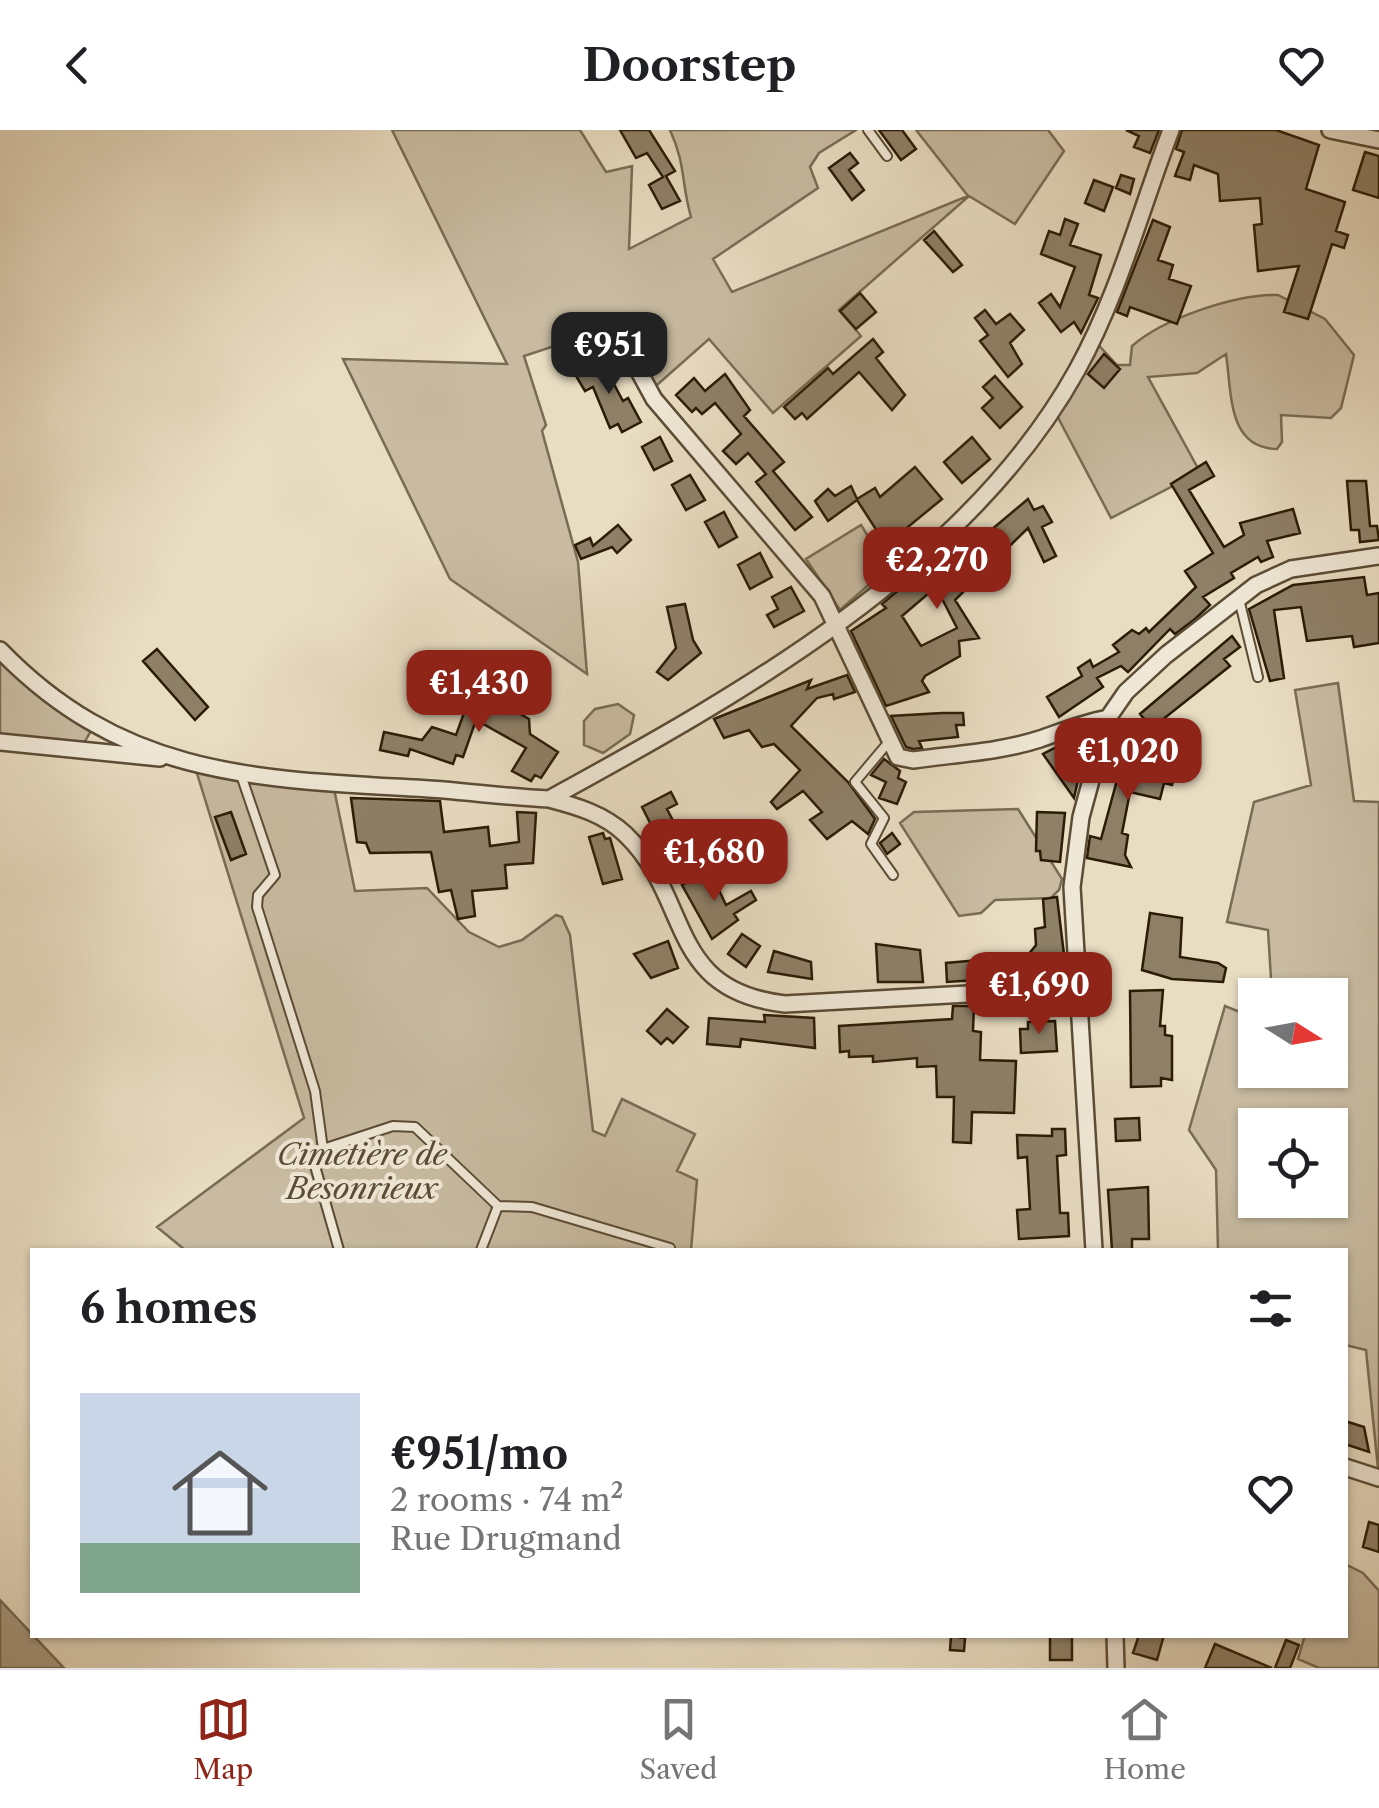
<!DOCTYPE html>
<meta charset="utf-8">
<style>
:root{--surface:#fff;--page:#f2f2f2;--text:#202124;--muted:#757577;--line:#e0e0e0;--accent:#8f2418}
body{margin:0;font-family:"Libre Caslon Text",serif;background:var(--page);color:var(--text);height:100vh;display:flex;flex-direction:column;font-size:38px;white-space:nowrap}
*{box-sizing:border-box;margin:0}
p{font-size:32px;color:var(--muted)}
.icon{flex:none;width:55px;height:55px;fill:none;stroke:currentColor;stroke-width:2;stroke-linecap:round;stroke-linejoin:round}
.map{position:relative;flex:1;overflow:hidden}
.sheet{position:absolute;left:30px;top:1118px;width:1318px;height:390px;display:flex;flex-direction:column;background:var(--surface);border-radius:0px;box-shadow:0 2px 8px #0004}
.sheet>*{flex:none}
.needle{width:65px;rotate:101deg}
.tools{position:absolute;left:1238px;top:848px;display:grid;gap:20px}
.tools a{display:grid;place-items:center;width:110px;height:110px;border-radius:0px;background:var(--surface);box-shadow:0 2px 8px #0004;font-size:50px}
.price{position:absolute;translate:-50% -85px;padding:0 22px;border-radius:20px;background:var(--accent);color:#fff;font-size:32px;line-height:65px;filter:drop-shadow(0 2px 5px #0008)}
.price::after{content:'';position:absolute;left:50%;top:60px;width:30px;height:22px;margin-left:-15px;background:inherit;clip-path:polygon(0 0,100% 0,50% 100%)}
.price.selected{background:#222;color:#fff}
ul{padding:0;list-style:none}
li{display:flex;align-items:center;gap:30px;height:250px;padding:0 50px}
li+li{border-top:2px solid var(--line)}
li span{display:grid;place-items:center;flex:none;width:280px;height:200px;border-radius:0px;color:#555}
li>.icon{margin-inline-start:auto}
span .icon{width:120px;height:120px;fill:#fffc;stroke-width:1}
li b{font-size:42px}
h2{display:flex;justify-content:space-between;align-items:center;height:120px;padding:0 50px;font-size:42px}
header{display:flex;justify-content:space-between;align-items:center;height:130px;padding:0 50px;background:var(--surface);font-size:45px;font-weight:700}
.menu{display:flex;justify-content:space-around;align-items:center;height:140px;border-top:2px solid var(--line);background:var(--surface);font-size:28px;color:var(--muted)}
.menu a{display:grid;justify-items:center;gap:5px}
.menu .selected{color:var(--accent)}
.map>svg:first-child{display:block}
</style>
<header><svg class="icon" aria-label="back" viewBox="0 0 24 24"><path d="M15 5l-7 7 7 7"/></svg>Doorstep<svg class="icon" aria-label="heart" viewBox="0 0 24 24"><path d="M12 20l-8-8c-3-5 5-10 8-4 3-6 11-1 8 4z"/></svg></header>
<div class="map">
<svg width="1379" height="1538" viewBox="0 0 1379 1538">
<rect width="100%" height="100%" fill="#e8dcc1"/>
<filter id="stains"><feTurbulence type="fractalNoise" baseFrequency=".002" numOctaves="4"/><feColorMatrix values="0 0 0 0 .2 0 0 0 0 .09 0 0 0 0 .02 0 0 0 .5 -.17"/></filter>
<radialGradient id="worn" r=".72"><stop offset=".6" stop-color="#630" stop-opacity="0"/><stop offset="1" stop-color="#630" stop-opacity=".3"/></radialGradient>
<path fill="#c8bba1" stroke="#7a6c54" stroke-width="2.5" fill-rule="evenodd" d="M392 0H580L606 42 632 36 629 119 691 87C681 52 686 35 670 0H856L819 23 810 37 818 58 713 129 732 162 968 66 916 0H1048L1064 21 1015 94 969 66 839 180 861 206 773 283 709 209 649 262 612 197 524 226 546 295 542 301 578 432 587 544 450 449 343 229 507 234Z
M1278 165 1325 189 1354 225 1341 278 1331 288 1281 285 1282 312 1277 319C1227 318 1232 263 1226 224L1197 243 1148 247 1200 342 1111 388 1053 278 1093 209 1117 235H1130L1132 216C1164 188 1236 164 1278 165Z
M861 395 888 438 840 480 806 429Z
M0 519 96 592 80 620 0 612Z
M1338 553 1354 671 1379 672V1348L1366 1220 1345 1215V1120H1218L1216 1040 1189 1000 1225 876 1255 888V940H1330V865H1272L1268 800 1227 792 1254 672 1311 655 1295 560ZM1255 995H1330V1070H1255Z
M618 574 634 585 630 604 603 623 584 615V591L595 579Z
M195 637 333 654 355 761 427 758 469 802 499 817 522 810 556 785 562 787 570 805 593 1001 605 1006 622 969 695 1004 677 1041 697 1050 691 1120H185L157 1097 304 988Z
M1018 679 1062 749 1059 760 1051 768 995 770 981 783 959 786 900 693 914 682Z
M1345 1434 1363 1443 1379 1461V1538H1319L1298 1529 1305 1505H1345Z"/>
<path fill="#a89b81" stroke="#766850" stroke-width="2.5" d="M0 1470 64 1538H0Z"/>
<path fill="#8e8067" stroke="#2c1c06" stroke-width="2.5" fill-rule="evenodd" d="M620 0H649L675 41 666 46 680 71 662 79 649 55 663 47 647 23 636 28Z
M879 0H902L916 19 901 30Z
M1126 0H1159L1150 23 1134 17 1139 6Z
M1182 0H1276L1319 15 1306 59 1345 72 1336 101 1348 105 1344 118 1332 114 1308 189 1284 182 1299 136 1258 141 1254 95 1262 94 1260 68 1220 71 1218 44 1194 35 1190 50 1175 46 1184 22 1176 19Z
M1365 22 1379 26V68L1353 60Z
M850 23 858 33 849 40 864 60 852 70 829 38Z
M1121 45 1134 49 1130 64 1116 58Z
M1094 50 1113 57 1104 81 1085 73Z
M1065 89 1078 94 1070 115 1101 125 1089 165 1098 168 1081 203 1074 192 1061 202 1039 173 1051 164 1060 177 1075 137 1041 124 1049 101 1060 105Z
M1153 90 1170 97 1158 130 1173 135 1169 149 1191 156 1177 194 1130 177 1127 186 1117 182Z
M934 101 962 135 953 142 924 110Z
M860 163 876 182 856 199 840 181Z
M985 180 996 194 1010 184 1024 200 1010 213 1022 234 1008 247 980 211 988 205 975 188Z
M873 209 883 222 876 228 905 265 892 280 859 242 807 289 802 283 795 289 784 277 828 238 833 244Z
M1104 224 1120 239 1104 258 1088 244Z
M601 230 623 271 628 268 641 292 622 302 618 294 610 298 593 257 585 261 576 246Z
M725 244 750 280 744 286 784 332 773 341 812 387 795 400 756 352 766 344 748 323 736 334 723 321 741 304 715 273 702 284 696 278 692 282 676 265 694 248 705 261Z
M995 246 1022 277 1000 298 982 278 993 268 983 257Z
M660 307 672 331 654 340 642 317Z
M972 307 990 329 962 353 944 332Z
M1206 332 1214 346 1189 360 1224 417 1244 405 1240 393 1293 379 1300 403 1267 411 1273 427 1261 432 1258 427 1231 443 1234 448 1203 467 1210 475 1195 489 1175 504 1170 499 1128 542 1121 536 1097 548 1103 557 1059 587 1047 567 1082 546 1078 538 1090 530 1093 537 1119 522 1113 515 1132 500 1139 504 1146 498 1149 502 1196 457 1185 441 1213 423 1171 354Z
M915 337 942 369 886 415 857 370 828 391 815 371 828 359 835 366 851 356 857 369 875 358 880 367Z
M690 345 705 370 686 380 672 355Z
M1347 351H1366L1370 396H1377L1379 410 1360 412 1359 400H1351Z
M1028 369 1034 380 1043 376 1052 392 1042 397 1056 426 1044 432 1028 398 955 470 979 508 959 511 960 526 925 546 922 551 929 562 886 576 851 501 886 478 882 474 926 437 935 447ZM936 457 957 498 921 516 902 486Z
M724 382 737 407 719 417 705 392Z
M618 395 631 410 617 423 612 417 581 429 575 415 590 408 593 416Z
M760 423 772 447 750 459 738 435Z
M1364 447 1367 465 1379 463V513L1354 517 1352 506 1307 511 1301 477 1274 480 1284 548 1270 551 1249 479 1293 455Z
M791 457 804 481 774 497 767 485 778 479 772 467Z
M685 474 693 510 701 523 668 550 657 542 676 518 667 477Z
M1232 506 1240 517 1224 529 1230 536 1152 598 1140 584Z
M157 519 208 577 195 590 143 531Z
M847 545 855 562 834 569 833 564 817 568 791 596 848 652 875 689 868 704 852 691 827 709 810 690 822 682 803 661 777 679 771 672 800 640 774 614 762 617 749 600 724 608 714 589 811 550 807 559Z
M468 554 529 589 530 604 558 622 541 648 535 645 531 651 512 641 526 618 476 590 463 627 456 625 453 634 410 619 408 626 380 620 384 602 422 610 432 597 456 605 464 583 455 578Z
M942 583H963L964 595H956L958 607 919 611 922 618 913 619 906 617 891 586Z
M1072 609 1083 628 1074 668 1043 624Z
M1126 617 1157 625 1154 635 1176 641 1172 655 1164 653 1160 669 1130 662 1122 703 1128 705 1125 725 1131 737 1087 728 1090 706 1101 709Z
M884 629 900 641 898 648 906 652 897 674 879 668 886 652 871 645Z
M671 662 677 674 667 679 686 716 667 726 642 677Z
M351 668 440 671 444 702 488 697 490 716 519 712 517 682 536 683 533 733 505 735 507 758 472 761 475 786 458 789 451 760 439 762 431 722 370 723 366 713 357 712Z
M231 682 246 724 231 730 215 687Z
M1037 682 1065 683 1060 732 1041 730 1040 721H1036Z
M603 703 605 709 610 708 622 749 603 754 589 707Z
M892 703 900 714 887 724 880 713Z
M706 743H711L726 775 751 761 756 770 734 784 738 790 712 809 682 755Z
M1057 767 1066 841 1017 848 1016 825H1028L1036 815 1035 799 1045 797 1043 769Z
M1150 783 1182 788 1180 827 1218 833 1226 838 1223 852 1172 849 1142 840Z
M742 804 760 816 746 837 728 824Z
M668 811 678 838 651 848 634 824Z
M876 814 920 820 923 852H878Z
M774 821 811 832 812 849 768 842Z
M979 830 980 836 988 835 990 849 947 852 946 833Z
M1163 860 1160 896H1165V905L1172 906V950L1161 948V956L1131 957 1130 861Z
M953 876H974L973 901 981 902 980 930 1016 931 1014 983 972 982 971 1013 953 1012 954 967H937L936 936 917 937V928L873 932V926L849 927V921L840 922 839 896 952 889Z
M667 879 688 897 673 913 667 908 661 914 647 901Z
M764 885 814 888 815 918 741 909 740 917 707 914 709 888 765 892Z
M1055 891 1057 921 1021 923 1020 899H1028V892Z
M1139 988 1140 1010 1116 1011 1115 989Z
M1052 999H1065L1066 1025 1057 1026 1060 1083H1068L1069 1106 1019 1109 1017 1080 1030 1079 1027 1027 1018 1028 1017 1005 1052 1006Z
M1148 1057 1149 1109H1132V1120H1112L1108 1060Z
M1345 1291 1364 1297 1369 1322 1345 1314Z
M1369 1392 1379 1395V1422L1363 1417Z
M1050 1505H1072V1530H1050Z
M1139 1505H1164L1157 1530 1133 1523Z
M951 1506 965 1508 964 1521 950 1520Z
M1286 1510 1299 1515 1290 1538H1275Z
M1215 1514 1272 1538H1205Z"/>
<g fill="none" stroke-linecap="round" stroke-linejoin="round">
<defs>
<path id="lane" d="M868 0 887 26
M1239 469 1258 547
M887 614 855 652 884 688 871 714 893 745
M241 645 275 745 258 765 257 777 315 961 323 1019 313 1029 339 1120
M323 1019 393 996 415 997 498 1076
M481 1120 498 1076 532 1077 670 1118"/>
<path id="street" d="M1330 0 1379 10
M636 236 654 269 822 466 898 627 913 630C955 624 1000 622 1040 609 1063 601 1082 593 1108 588
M0 520C121 645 251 649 413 658 458 660 503 667 549 669 576 676 604 684 625 704 693 769 665 860 785 874L1078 858
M0 612 160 628
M549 669C741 564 968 437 1077 240 1118 166 1141 79 1171 0
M1094 1120 1072 757 1081 687 1108 588 1126 562 1166 525 1256 455 1291 439 1379 426
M1345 1337 1379 1348
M1115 1505 1116 1538"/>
</defs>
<use href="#lane" stroke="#5b4c35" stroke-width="12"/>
<use href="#street" stroke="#5b4c35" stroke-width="20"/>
<use href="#lane" stroke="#f0e8d7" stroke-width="8"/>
<use href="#street" stroke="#f0e8d7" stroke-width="15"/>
</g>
<g text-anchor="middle" stroke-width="8" stroke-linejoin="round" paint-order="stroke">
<g font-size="30" font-style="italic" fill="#5b4c34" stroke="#f0e8d7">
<text x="362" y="1035">Cimetière de<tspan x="362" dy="34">Besonrieux</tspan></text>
</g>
</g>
<rect width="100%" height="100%" filter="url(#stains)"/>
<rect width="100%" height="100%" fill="url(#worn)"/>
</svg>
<div class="tools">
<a><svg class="needle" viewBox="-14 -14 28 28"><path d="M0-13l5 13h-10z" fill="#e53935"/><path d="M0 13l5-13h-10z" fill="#757577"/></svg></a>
<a><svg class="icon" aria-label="locate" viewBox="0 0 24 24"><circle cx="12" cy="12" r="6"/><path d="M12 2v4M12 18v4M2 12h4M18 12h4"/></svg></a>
</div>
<b class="price selected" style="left:609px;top:267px">€951</b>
<b class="price" style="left:937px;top:482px">€2,270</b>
<b class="price" style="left:479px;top:605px">€1,430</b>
<b class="price" style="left:1128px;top:673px">€1,020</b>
<b class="price" style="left:714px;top:774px">€1,680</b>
<b class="price" style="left:1039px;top:907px">€1,690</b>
<section class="sheet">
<h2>6 homes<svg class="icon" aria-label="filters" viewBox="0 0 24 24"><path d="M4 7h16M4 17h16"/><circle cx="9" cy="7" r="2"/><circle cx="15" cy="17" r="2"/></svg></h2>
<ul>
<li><span style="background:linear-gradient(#c9d6e8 75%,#7fa58c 0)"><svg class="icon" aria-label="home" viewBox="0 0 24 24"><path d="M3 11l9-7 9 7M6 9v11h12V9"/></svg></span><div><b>€951/mo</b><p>2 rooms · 74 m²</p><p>Rue Drugmand</p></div><svg class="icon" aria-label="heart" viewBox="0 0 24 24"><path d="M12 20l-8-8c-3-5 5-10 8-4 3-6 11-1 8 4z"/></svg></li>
</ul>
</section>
</div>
<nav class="menu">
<a class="selected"><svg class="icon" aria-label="map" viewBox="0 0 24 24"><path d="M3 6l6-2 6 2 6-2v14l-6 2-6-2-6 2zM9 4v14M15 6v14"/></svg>Map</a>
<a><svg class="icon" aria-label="saved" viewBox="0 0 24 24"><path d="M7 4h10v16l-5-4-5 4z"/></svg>Saved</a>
<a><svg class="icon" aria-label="home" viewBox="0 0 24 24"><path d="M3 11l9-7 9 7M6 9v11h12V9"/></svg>Home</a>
</nav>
